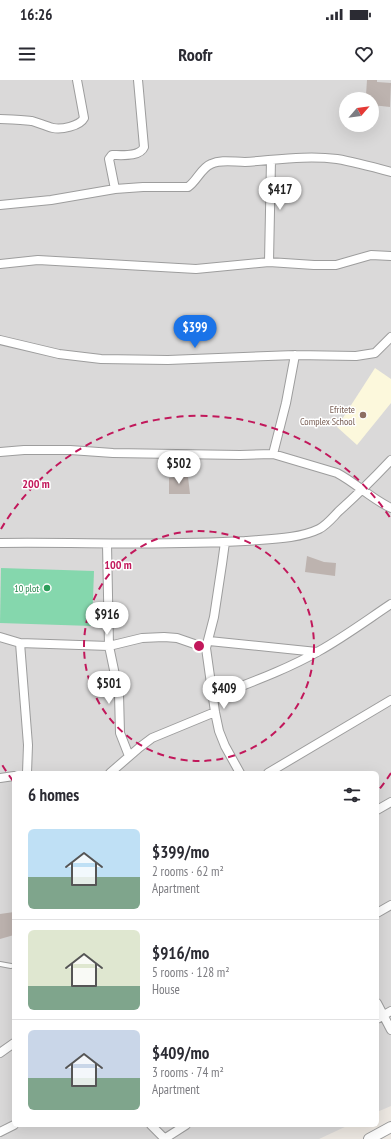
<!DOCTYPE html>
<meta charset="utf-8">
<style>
:root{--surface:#fff;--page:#f7f7f7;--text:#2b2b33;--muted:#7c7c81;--line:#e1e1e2;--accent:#1a73e8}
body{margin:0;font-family:"PT Sans Narrow",sans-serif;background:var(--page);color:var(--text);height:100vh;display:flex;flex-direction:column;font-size:15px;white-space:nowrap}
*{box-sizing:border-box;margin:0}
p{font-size:13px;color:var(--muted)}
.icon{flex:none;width:22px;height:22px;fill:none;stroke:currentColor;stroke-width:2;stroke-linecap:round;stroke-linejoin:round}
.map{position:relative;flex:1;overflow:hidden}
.side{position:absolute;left:12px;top:691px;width:367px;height:356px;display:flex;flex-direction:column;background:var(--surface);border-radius:6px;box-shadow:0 4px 16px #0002}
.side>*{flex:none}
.needle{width:26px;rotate:62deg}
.controls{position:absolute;left:339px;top:12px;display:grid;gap:8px}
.controls a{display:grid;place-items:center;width:40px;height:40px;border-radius:50%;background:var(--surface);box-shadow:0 4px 16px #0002;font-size:20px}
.price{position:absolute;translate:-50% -34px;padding:0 9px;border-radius:14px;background:#fff;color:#222;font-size:13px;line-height:26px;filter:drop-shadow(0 1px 2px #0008)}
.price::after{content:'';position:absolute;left:50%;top:24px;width:12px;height:9px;margin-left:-6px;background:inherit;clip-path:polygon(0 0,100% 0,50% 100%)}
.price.on{background:var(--accent);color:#fff}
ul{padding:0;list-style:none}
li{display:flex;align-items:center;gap:12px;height:100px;padding:0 16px}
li+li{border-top:1px solid var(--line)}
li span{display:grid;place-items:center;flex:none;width:112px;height:80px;border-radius:6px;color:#555}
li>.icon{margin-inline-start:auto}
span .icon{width:48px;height:48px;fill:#fffc;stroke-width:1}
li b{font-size:17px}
h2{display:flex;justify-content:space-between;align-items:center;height:48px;padding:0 16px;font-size:17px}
.status{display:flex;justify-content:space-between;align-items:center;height:28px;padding:0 20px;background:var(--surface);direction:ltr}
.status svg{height:11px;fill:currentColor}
header{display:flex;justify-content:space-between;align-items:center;height:52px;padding:0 16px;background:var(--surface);font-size:18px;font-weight:600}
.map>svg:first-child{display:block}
</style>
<div class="status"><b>16:26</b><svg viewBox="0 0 49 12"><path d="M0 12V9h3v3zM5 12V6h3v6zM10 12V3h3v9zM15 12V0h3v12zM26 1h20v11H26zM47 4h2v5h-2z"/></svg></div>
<header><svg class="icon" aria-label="menu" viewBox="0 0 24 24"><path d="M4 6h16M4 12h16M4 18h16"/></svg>Roofr<svg class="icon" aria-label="heart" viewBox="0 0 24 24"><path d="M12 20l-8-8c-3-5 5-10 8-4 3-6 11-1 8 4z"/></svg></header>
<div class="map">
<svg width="391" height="1059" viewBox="0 0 391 1059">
<rect width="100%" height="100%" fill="#ede8e2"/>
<path fill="#dad9d9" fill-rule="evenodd" d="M0 0H391V1026L377 1032V693H14V1045H349L319 1059H0ZM346 19H372V45H346Z"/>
<path fill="#fcf8dc" d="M375 288 391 299V323L357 365 337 347Z"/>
<path fill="#85d7ad" d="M1 488 94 491 92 546 0 543Z"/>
<path fill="#bdb3af" d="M367 0H377V2L391 3 390 27 372 25V19H368V15H366Z
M176 394H186L188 397 190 414H169V398L176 397Z
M307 476 324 482 336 483 335 496 305 492Z
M14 832V855L0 859V834Z"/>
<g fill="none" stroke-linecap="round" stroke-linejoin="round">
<defs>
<path id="service" d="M0 884 11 886"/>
<path id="minor" d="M0 39C11 39 21 40 32 41 39 43 45 46 53 48 61 50 80 46 84 38L77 0
M115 109 109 79 112 75C122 75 140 77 144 67L138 0
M0 125 51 120 115 109 143 107H188C197 101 201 88 211 84 221 79 234 82 245 82 276 80 306 75 337 79 355 82 373 87 391 92
M269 182 271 80
M0 184 38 180 196 189 269 182 314 185H336L371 175 391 176
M0 260 59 274 101 279 168 280 295 275 356 276 375 273 391 257
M0 372 24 370H70L113 373 240 375 273 374 337 393C356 403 370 418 391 428
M273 374 286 323 295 275
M225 462 222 484 214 537 206 568 215 632 219 651 225 666 240 693
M0 463C82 462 163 466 245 461 267 459 299 459 319 449 327 445 333 437 339 431 357 415 374 398 391 380
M107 464 109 566 119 614 120 653 129 676
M0 557 20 563 109 566 142 558 164 557 177 558 206 568
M209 561 317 572
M20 563 28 665 27 693
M213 617C249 603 286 590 319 571 344 557 367 540 391 524
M110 693 140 667 152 658 215 632
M268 693 391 620
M0 698 14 696
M377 730 391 722
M377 833 391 825
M377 923 391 950
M377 939 391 931
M0 973 14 963
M151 1045 165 1059
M0 1052 14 1045
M164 1059 186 1045"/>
<path id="tertiary" d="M369 1059 391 1047"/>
</defs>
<use href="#service" stroke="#9d9d9d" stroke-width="6"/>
<use href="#minor" stroke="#9d9d9d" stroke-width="10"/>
<use href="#tertiary" stroke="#9d9d9d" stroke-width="12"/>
<use href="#service" stroke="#fff" stroke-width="4"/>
<use href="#minor" stroke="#fff" stroke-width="8"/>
<use href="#tertiary" stroke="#fff" stroke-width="10"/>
</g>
<g fill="none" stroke="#c2185b" stroke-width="2" stroke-dasharray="7 5">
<circle cx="199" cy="566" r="115"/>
<path d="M391 693A230 230 0 0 1 378 711M13 701A230 230 0 0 1 1 683M1 449A230 230 0 0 1 391 439"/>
</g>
<circle fill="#8d6e63" stroke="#fff" stroke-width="1.5" cx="363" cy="335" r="4"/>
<circle fill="#2e9e5b" stroke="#fff" stroke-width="1.5" cx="47" cy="508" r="4"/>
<g text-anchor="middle" stroke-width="3" stroke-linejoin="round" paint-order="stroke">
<g font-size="10" fill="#785e54" stroke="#fff" text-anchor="end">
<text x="355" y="333">Efritete<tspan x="355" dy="12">Complex School</tspan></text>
</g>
<g font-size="10" fill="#27864d" stroke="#fff" text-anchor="end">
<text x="39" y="512">10 plot</text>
</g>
</g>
<circle cx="199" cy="566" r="6" fill="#c2185b" stroke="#fff" stroke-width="2"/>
<g font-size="12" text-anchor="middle" font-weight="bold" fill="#c2185b" stroke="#fff" stroke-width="3" stroke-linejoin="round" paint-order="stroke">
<text x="36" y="408">200 m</text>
<text x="118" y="489">100 m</text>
</g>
</svg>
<div class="controls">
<a><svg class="needle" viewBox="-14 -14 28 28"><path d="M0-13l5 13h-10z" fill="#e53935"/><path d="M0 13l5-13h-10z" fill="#7c7c81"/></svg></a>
</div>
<b class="price" style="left:280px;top:131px">$417</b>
<b class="price on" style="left:195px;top:269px">$399</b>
<b class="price" style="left:179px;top:405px">$502</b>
<b class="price" style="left:107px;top:556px">$916</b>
<b class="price" style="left:109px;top:625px">$501</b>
<b class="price" style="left:224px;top:630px">$409</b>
<section class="side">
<h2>6 homes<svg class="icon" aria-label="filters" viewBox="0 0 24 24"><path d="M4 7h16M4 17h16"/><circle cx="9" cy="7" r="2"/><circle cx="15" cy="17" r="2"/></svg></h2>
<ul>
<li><span style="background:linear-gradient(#bfe0f5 60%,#7fa58c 0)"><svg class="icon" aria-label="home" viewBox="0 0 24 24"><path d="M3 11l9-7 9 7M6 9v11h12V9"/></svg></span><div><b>$399/mo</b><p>2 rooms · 62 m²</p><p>Apartment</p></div></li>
<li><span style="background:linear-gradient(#dfe7d0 70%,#7fa58c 0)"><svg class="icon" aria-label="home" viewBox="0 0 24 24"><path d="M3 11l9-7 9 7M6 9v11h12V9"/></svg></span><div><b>$916/mo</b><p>5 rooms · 128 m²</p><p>House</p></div></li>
<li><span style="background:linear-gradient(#c9d6e8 60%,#7fa58c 0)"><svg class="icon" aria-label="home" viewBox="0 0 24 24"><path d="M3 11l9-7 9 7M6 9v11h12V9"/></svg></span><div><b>$409/mo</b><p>3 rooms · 74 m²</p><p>Apartment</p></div></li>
</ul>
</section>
</div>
